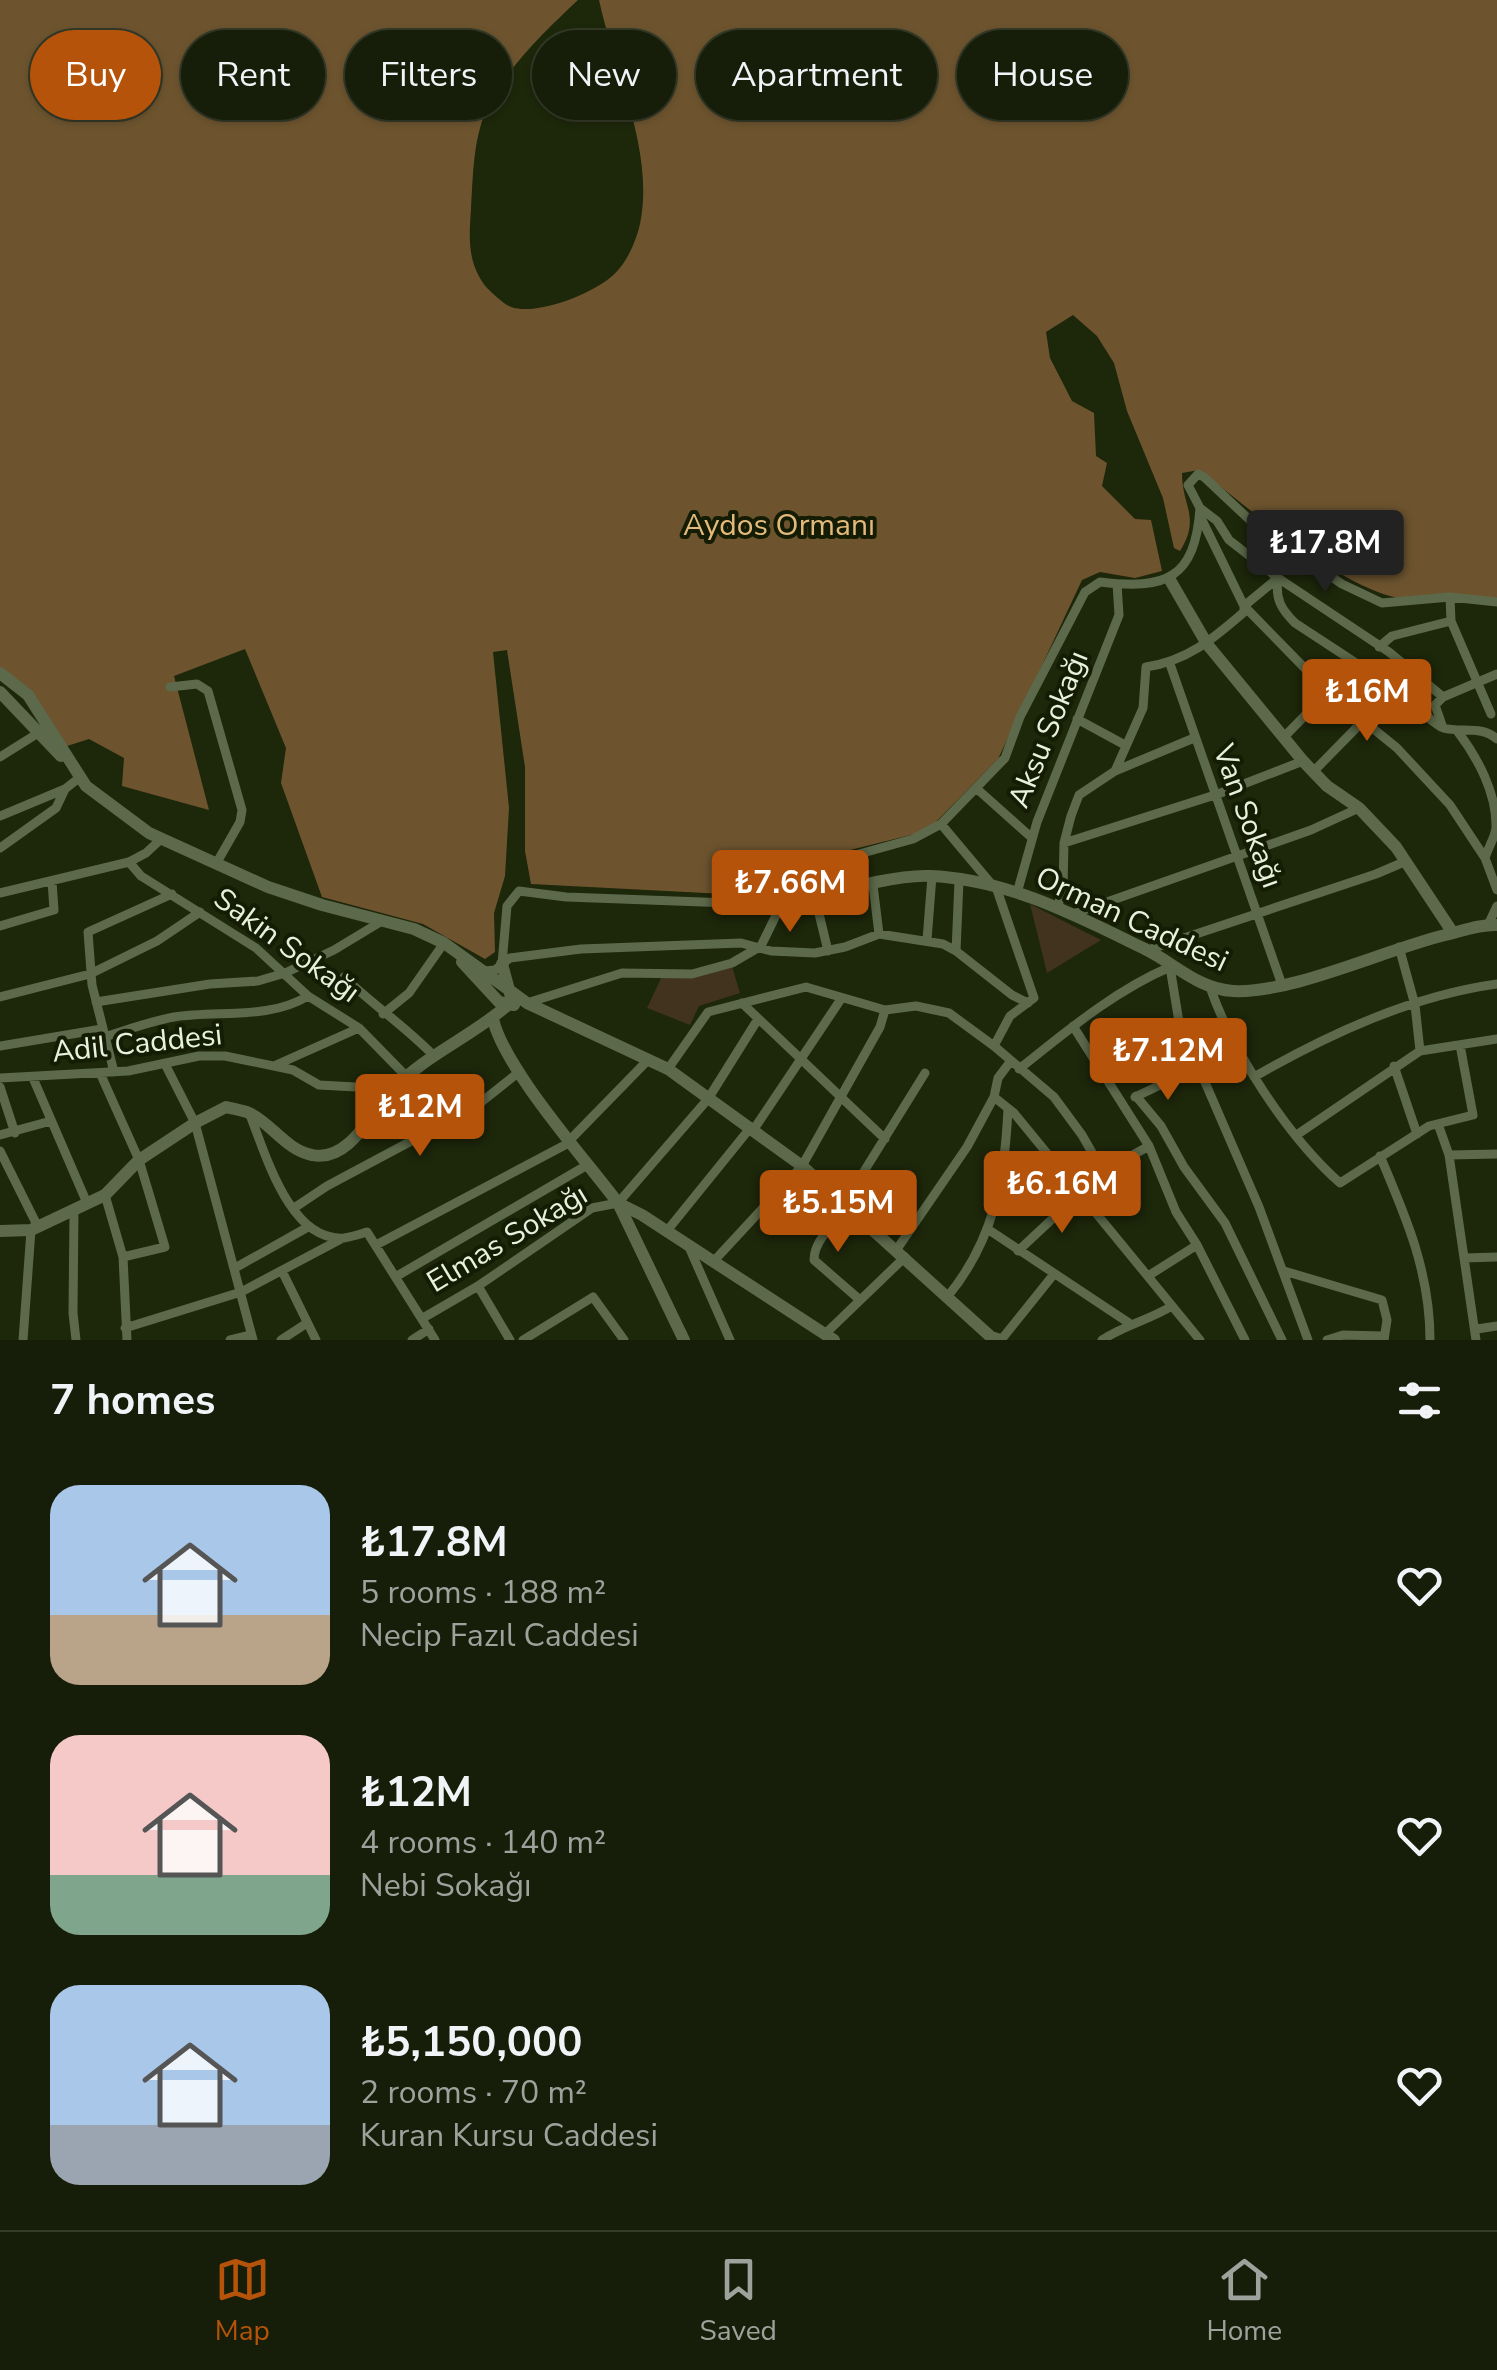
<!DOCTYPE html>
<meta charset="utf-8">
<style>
:root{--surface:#161d08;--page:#232a16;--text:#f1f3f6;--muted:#9ea29c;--line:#353b29;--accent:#b45309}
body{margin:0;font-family:"Nunito Sans",sans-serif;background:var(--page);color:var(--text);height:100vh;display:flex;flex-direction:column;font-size:38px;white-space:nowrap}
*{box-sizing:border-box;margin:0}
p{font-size:32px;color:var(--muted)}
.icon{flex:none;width:55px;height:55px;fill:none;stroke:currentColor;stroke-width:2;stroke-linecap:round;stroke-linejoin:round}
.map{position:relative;height:1340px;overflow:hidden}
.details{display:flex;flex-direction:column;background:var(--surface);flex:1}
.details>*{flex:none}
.banner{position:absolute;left:30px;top:30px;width:1438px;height:90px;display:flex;gap:20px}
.price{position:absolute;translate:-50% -85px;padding:0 22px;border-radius:10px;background:var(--accent);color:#fff;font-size:32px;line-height:65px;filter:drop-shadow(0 2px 5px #0008)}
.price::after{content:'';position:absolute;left:50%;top:60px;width:30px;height:22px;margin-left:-15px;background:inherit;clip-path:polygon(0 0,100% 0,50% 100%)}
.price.on{background:#222;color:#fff}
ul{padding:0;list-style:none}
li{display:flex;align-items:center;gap:30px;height:250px;padding:0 50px}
li span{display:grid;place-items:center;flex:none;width:280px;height:200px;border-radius:30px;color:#555}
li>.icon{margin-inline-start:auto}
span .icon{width:120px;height:120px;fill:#fffc;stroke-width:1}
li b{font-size:42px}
h2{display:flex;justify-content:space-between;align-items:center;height:120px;padding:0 50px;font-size:42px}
.pill{padding:0 35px;border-radius:45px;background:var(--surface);box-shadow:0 2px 8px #0004,0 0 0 2px var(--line);font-size:35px;line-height:90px}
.pill.on{background:var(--accent);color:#fff}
.tabs{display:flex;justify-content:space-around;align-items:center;height:140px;border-top:2px solid var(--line);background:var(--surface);font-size:28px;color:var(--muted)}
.tabs a{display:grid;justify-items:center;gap:5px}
.tabs .on{color:var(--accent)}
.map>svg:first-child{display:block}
</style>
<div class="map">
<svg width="1497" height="1340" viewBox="0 0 1497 1340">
<rect width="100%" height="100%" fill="#1d270a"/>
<path fill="#41331e" d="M1030 904 1101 940 1047 973Z
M732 966 740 993 699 1006 690 1025 647 1008 661 978 697 977Z
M452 1078 468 1104 422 1132 405 1107Z"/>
<path fill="#6d542f" d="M0 0H578C545 31 505 69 486 111 473 140 473 178 471 209 469 238 467 264 487 288 492 293 505 305 511 307 537 316 591 294 611 277 626 265 636 242 640 224 655 151 614 70 599 0H1497V601C1467 600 1417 603 1390 596 1330 579 1249 508 1199 470L1182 473C1182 507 1201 517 1180 551L1174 548 1163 498 1127 411 1114 363 1097 336 1073 315 1046 332 1050 358 1072 401 1094 413 1096 456 1107 463 1102 486 1135 519 1151 520 1162 571 1135 578 1100 572 1082 580 998 759 927 831 777 868 744 895 531 884 525 851V767L507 650 493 652 509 808 505 876 494 913 495 952 485 959 423 924 322 897 281 783 286 748 245 649 174 676 209 810 122 786 124 758 89 739 67 746 0 673Z"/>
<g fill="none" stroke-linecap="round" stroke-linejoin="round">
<path stroke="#5c694a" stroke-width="9" d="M1278 578 1244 606 1328 692 1397 748 1450 805 1485 858
M1278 578C1275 599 1281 609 1295 623L1417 703 1431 720 1441 727
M1450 597 1451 621 1491 714
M1497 602 1450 597 1382 603 1342 584 1253 523 1204 477 1198 474 1188 485 1200 508 1217 521 1229 540 1278 578 1389 652 1443 697 1435 705 1443 728C1462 733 1481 725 1497 739
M1379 647 1392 636 1451 621
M1170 664 1282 985
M170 687 197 684 208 691 242 810 240 822 216 864
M1443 697 1497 674
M1077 719 1125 745
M1458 732C1477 757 1497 793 1496 828 1495 837 1488 848 1485 858L1497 890
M1283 738 1328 692
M0 757 43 730
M1115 771 1194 738
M1313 772 1364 720 1398 692
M976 788 1032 838
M0 816 65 789 79 778
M941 824 993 886
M1064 843 1218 794 1303 761
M0 848 56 808 65 789
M129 862 141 876 256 948 308 996 359 1028 408 1078
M873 885 879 934
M0 893 129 862 146 853 160 840
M1017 893 1037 822 1119 615 1117 584
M815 897 828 951
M750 904 760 886 778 872 834 861 913 839 941 824 1005 758 1020 717 1085 592 1100 582C1166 590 1195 579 1200 508
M1057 909 1063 888 1064 843 1071 816 1079 795 1115 771 1143 708 1146 667C1187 661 1213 639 1244 612V606L1202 520
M1073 914 1311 830 1359 808
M1488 925 1497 906
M0 926 54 910 52 881
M927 940 932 876
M1399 947 1415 1005 1420 1051
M1148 950 1376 874 1404 862
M956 951 959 881
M502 964 507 906 519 891 566 897 781 905 761 946 732 963 692 974 622 973 527 1003
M484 971 495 970 510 958 581 949 741 943 771 951 815 953 845 947 879 934 943 944 956 951 1012 995 1028 1003
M344 977C373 1005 406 1027 434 1056
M1210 987C1232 1051 1288 1137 1340 1183L1429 1126 1473 1115 1460 1045
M0 997 90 974 157 941 200 912
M96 1002 210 984 258 981 285 973 334 950 382 921
M742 1003 885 1139
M383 1014 409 993 444 943
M1073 1026 1149 1146 1176 1212 1197 1245 1245 1340
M104 1037C127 1030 151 1021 174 1017 218 1010 269 1020 308 996
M0 1046 102 1029
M994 1046 1010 1016 1034 998 996 887
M165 1064 195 1123 253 1340
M276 1065 359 1028
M1394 1066 1417 1134
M1096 1067 1179 1022
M668 1069 708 1012 806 987 885 1010 916 1006 949 1013 994 1046 1054 1097 1082 1135 1102 1170
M1019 1069C1067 1031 1114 991 1170 967L1179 1022 1259 1207 1308 1340
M114 1072 92 985 88 932 172 894
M100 1073 139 1160 165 1247 123 1257
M1254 1077C1329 1034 1411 996 1497 984
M0 1078 128 1071 199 1056H225L293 1070 319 1085 393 1089
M33 1078 87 1203
M0 1087 15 1133
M1136 1096 1161 1126 1184 1167 1225 1223 1282 1340
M994 1097 1014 1113 1200 1340
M1135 1097 1196 1068
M250 1115C266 1155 290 1242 344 1238 351 1237 360 1234 367 1232L435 1340
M1438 1124 1449 1155 1476 1340
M754 1129 841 999
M1298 1134 1420 1051 1497 1039
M0 1135 51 1121
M0 1151 37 1225
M1449 1155 1497 1154
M1380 1156C1406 1217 1430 1272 1430 1340
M1076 1187 1149 1146
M105 1195 123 1257 127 1340
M845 1202 925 1073
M850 1207C836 1222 814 1239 814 1260L860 1300
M294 1208 327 1186 475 1107 519 1072
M74 1211 73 1313 76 1340
M989 1230 1129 1323
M666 1232 751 1127
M376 1245 565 1145 647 1061
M689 1247 730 1340
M897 1249 967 1147 994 1097 998 1078 1010 1062
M1018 1251 1080 1193
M1464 1258 1497 1257
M713 1262 802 1166 880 1027 885 1010
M235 1268 308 1227
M282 1271 316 1340
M1284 1271 1382 1300 1387 1320 1384 1340
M397 1276 589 1164
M1148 1276 1197 1245
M478 1286 510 1340
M948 1296C994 1240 1005 1178 1008 1108
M423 1318 478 1286 592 1208 618 1203 708 1099 758 1019
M125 1328 241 1292 341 1239
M1477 1329 1497 1326
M825 1334 905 1257
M23 1340 31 1230
M230 1340 251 1335
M281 1340 307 1323
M412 1340 429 1329
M523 1340 593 1297 624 1340
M1001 1340 1054 1274
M1102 1340C1125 1325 1149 1320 1172 1306
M1327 1340 1343 1335 1384 1336"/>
<path stroke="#5c694a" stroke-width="12" d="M1170 580 1207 644 1303 761 1327 786 1359 808 1396 847 1453 933
M0 673 28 695 86 786 149 833 268 887 322 905 414 929 444 943 527 1003 668 1069 802 1166 991 1337 1000 1340
M0 692 61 756
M781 905C821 896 892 874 930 876 1007 879 1077 916 1145 949 1174 963 1198 989 1233 991 1291 994 1384 950 1445 935 1462 931 1480 924 1497 925
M462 962 499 1002 514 1005
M493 1019C504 1068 585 1159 618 1203L642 1215 834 1340
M618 1203 684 1340
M0 1231 31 1230 105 1195 139 1160 195 1123 226 1107C233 1109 242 1110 249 1113 271 1123 286 1150 312 1155 349 1163 372 1112 392 1090 425 1055 473 1036 509 1004L511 997 502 964"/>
</g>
<g text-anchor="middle" stroke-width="8" stroke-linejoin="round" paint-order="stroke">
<g font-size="30" fill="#e4b97c" stroke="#141d03">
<text x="779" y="535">Aydos Ormanı</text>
</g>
<g font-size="30" fill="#e8f0de" stroke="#141d03">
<text transform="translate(1048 729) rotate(-68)" y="10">Aksu Sokağı</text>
<text transform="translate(1248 816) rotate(70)" y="10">Van Sokağı</text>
<text transform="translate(1132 919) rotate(25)" y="10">Orman Caddesi</text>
<text transform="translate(287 945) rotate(36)" y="10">Sakin Sokağı</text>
<text transform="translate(137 1043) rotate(-6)" y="10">Adil Caddesi</text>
<text transform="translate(507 1238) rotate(-31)" y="10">Elmas Sokağı</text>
</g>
</g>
</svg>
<b class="price on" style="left:1325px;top:595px">₺17.8M</b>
<b class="price" style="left:1367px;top:744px">₺16M</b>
<b class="price" style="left:790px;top:935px">₺7.66M</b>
<b class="price" style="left:1168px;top:1103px">₺7.12M</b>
<b class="price" style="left:420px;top:1159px">₺12M</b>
<b class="price" style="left:1062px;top:1236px">₺6.16M</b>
<b class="price" style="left:838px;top:1255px">₺5.15M</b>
<div class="banner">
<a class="pill on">Buy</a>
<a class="pill">Rent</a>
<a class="pill">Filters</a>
<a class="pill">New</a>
<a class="pill">Apartment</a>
<a class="pill">House</a>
</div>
</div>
<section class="details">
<h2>7 homes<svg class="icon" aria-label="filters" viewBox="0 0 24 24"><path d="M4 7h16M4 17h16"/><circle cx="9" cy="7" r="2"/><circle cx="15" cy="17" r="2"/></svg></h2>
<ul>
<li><span style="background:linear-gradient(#a9c7e8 65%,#b9a48a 0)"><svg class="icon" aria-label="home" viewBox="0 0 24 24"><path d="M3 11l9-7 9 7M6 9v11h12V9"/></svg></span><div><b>₺17.8M</b><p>5 rooms · 188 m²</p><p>Necip Fazıl Caddesi</p></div><svg class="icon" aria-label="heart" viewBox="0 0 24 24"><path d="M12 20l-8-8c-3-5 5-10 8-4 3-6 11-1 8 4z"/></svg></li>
<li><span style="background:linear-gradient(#f6c9c9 70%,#7fa58c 0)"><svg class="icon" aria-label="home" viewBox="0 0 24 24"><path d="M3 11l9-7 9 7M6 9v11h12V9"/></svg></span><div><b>₺12M</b><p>4 rooms · 140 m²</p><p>Nebi Sokağı</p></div><svg class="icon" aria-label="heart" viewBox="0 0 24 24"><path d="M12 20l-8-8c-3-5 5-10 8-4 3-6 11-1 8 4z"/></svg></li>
<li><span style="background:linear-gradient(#a9c7e8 70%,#9aa5b1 0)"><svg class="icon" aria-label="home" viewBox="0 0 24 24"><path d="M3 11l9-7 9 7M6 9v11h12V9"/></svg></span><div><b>₺5,150,000</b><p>2 rooms · 70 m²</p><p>Kuran Kursu Caddesi</p></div><svg class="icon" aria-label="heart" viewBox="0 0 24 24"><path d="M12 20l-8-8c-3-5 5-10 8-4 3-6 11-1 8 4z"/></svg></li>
</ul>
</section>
<nav class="tabs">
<a class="on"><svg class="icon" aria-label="map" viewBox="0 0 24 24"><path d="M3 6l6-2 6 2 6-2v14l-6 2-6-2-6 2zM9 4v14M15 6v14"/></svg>Map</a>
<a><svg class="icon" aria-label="saved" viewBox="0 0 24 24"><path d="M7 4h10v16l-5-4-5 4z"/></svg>Saved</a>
<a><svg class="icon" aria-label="home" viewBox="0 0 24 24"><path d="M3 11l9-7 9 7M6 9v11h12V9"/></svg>Home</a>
</nav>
